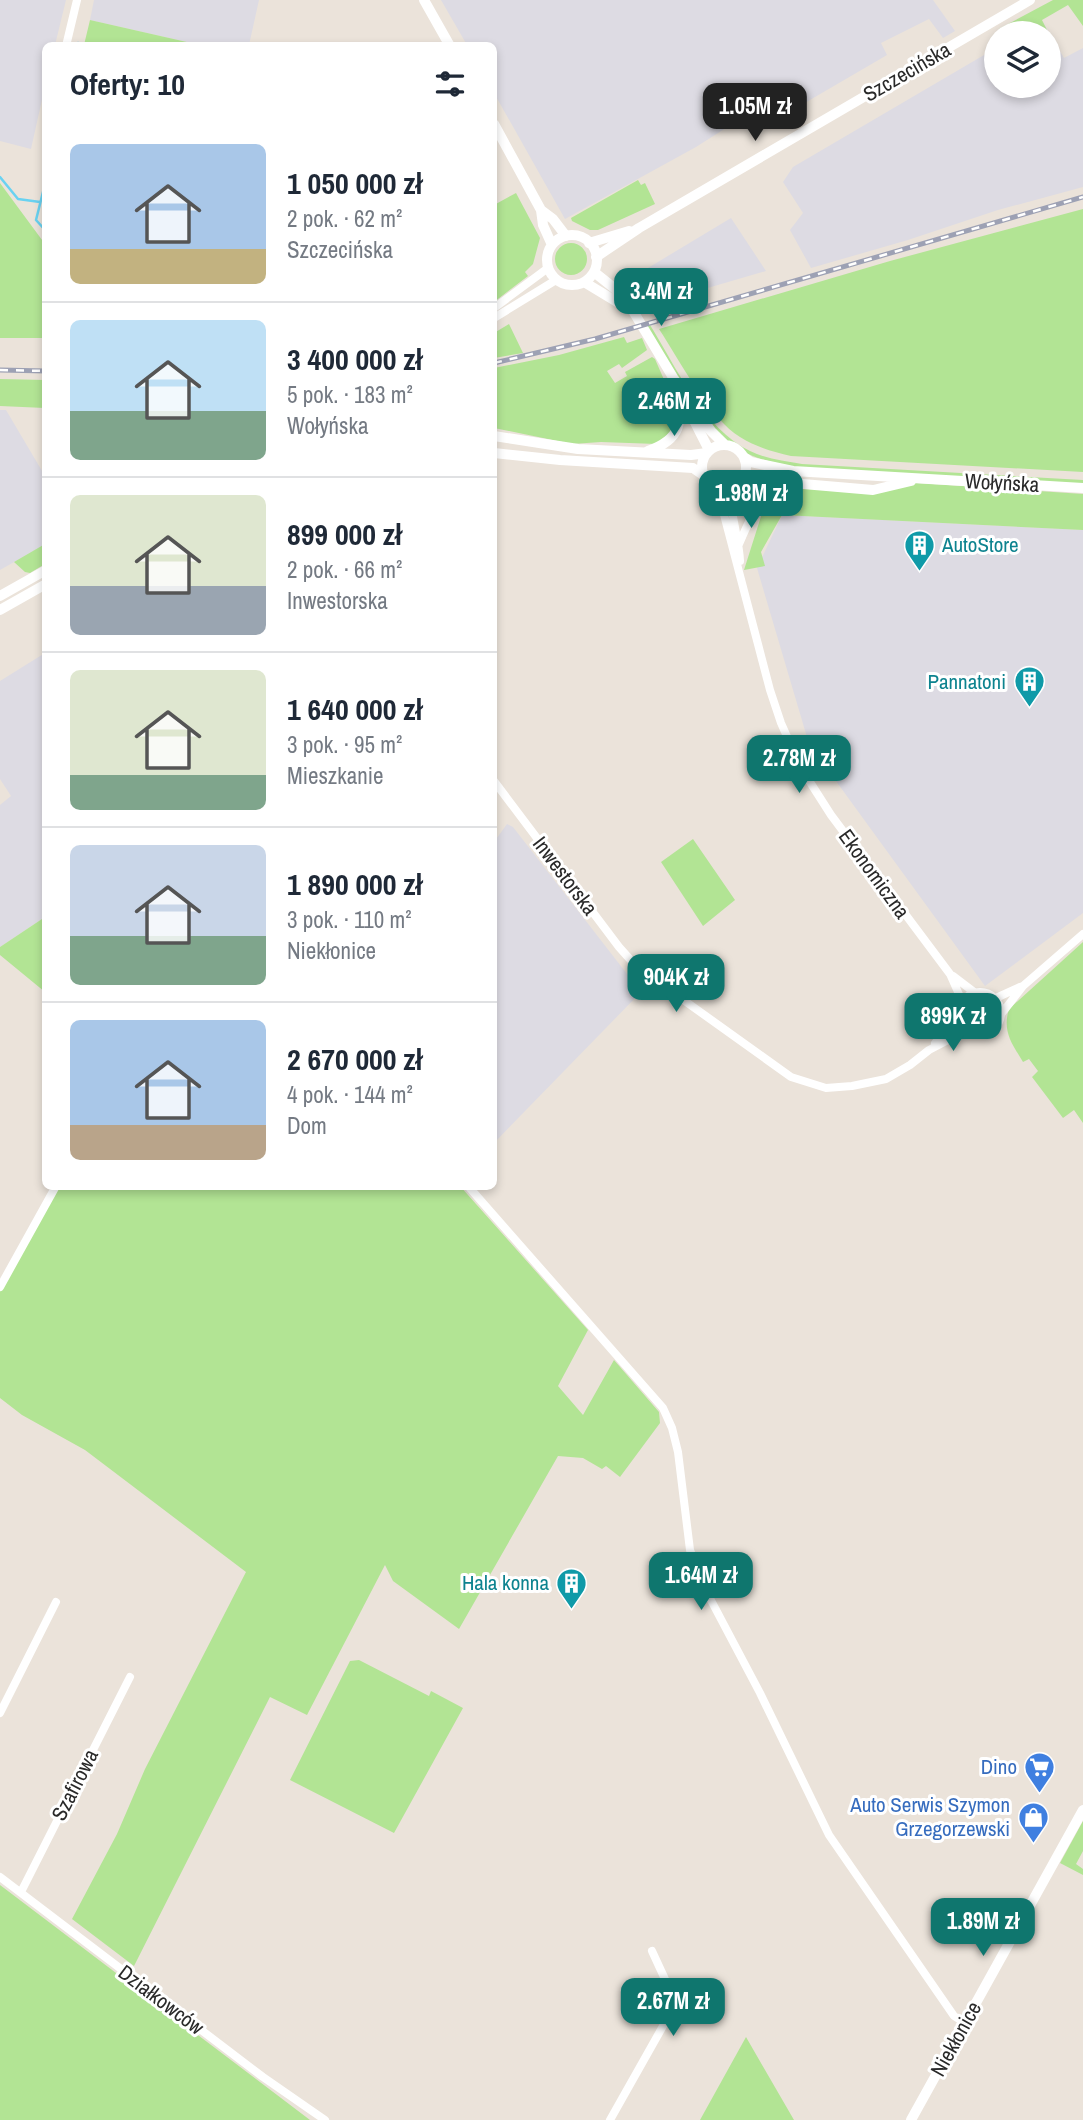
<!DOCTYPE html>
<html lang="pl">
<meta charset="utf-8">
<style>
:root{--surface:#fff;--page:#f6f6f7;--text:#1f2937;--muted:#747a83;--line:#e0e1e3;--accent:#0f766e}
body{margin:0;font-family:"Archivo Narrow",sans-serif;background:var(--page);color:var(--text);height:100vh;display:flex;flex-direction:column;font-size:26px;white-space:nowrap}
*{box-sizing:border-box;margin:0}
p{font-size:23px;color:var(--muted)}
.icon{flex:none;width:38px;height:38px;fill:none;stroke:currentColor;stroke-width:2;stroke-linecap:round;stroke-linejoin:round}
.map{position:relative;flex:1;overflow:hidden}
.side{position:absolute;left:42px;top:42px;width:455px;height:1148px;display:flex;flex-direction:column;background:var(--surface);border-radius:10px;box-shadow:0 4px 10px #0003}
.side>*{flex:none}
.buttons{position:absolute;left:984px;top:21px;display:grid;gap:14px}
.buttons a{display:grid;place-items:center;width:77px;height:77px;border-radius:50%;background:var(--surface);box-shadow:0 4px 10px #0003;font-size:35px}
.price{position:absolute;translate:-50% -60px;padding:0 16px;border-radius:14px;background:var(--accent);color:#fff;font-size:23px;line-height:46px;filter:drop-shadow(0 2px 4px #0008)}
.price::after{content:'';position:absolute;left:50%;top:42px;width:21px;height:16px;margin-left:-10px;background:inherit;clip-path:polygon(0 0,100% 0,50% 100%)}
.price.current{background:#222;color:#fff}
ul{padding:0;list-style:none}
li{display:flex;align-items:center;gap:21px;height:175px;padding:0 28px}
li+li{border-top:2px solid var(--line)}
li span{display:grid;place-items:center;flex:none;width:196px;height:140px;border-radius:10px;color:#555}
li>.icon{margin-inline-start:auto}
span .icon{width:84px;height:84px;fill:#fffc;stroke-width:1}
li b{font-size:30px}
h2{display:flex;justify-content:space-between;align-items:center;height:84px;padding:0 28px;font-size:30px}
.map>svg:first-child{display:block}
</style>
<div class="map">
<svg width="1083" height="2120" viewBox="0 0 1083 2120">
<rect width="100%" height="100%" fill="#ebe3da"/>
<path fill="#dddbe3" d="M0 0H66L55 45 46 46 45 86 31 149 0 141Z
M94 0H259L249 45H200L90 20Z
M441 0H933L955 31 943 38 929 19 881 43 887 55 803 104 796 96 779 106 773 98 696 147 565 219 494 93V46L467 45Z
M1042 21 1064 58 1083 48V187L998 210 908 240 811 268 790 230 803 213 783 182 793 167 996 48V86H1048V33H1020Z
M731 218 766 271 646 306 628 280Z
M0 410H6L45 476 46 544 0 570Z
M782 515 1083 530V913L985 986 809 744 757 568Z
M45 653V917L0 947V805L11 796 0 779V681Z
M507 824 513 827 641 992 494 1143V842Z"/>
<path fill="#b2e494" d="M1053 0H1083V26L1068 5 1042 20 1047 30 1042 33 1034 31 1031 33H1001L999 29Z
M90 20 200 45H84Z
M638 180 641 185 645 183 655 204 598 230H590L572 221 571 218Z
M0 183 45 244V338H0Z
M516 193 540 238 533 264 525 272 528 276 494 302V205Z
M1083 209V472L791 456C773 452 756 447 740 437 711 420 678 358 659 329L890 261Z
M555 259a16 16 0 1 1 32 0a16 16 0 1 1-32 0Z
M509 324 523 353 494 358V333Z
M650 325C676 367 704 429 750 451 766 459 784 461 802 464L1083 480V484L801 468C787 465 772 463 758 458 705 439 675 372 646 327Z
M624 337 627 343 642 338 647 350 622 368 619 364 607 371 615 383 627 376 625 372 652 357 655 359 675 405V428L657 444 601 442 572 444 494 428V368L559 355Z
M0 379 45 380V408L0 406Z
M917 483 1083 494V530L782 515 761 552 765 566 744 570 764 507 785 489Z
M45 544V564L30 573 25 572 14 562Z
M693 839 735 900 703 926 661 862Z
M45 917V992L0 955V947Z
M1083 942V1123L1074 1110 1063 1118 1032 1077 1038 1071 1029 1059 1023 1062C1012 1044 1002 1031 1009 1009Z
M963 1012a17 17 0 1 1 34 0a17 17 0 1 1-34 0Z
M460 1186 588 1330 558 1386 583 1415 614 1360 659 1412 660 1423 620 1477 606 1466 602 1469 583 1458 558 1456 459 1629 393 1581 385 1565 307 1715 270 1697 134 1966 72 1919 117 1834 145 1769 246 1572 85 1450 22 1415 0 1398V1280L53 1187Z
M359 1660 429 1696 431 1691 463 1708 394 1833 290 1780 350 1661Z
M1083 1821V1851L1076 1864 1083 1869V1875L1060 1863Z
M0 1885 310 2120H0Z
M746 2037 794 2120H700Z"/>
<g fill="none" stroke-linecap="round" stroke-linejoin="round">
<path stroke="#69d2f1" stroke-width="2.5" d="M77 46 78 43
M0 177 18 199 40 202
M46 180 36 220 46 231"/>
<path stroke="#fff" stroke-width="8" d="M66 46 77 0
M494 308 548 268
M494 318 556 280
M717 488 770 690 781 723 801 768 831 815 950 974 962 1001
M731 488C729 512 739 537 740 561
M739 544C752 515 757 496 788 484
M494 781 619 947 636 966 791 1077 826 1088 852 1086 886 1079 910 1065 929 1050 967 1030
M953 976 974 992
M959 1013a21 21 0 1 1 42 0a21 21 0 1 1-42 0Z
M996 998 1020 987
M1002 1013 1023 986 1083 934
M935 1043 959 1015
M468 1186 663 1408 672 1428 678 1452 690 1550 704 1587 760 1693 829 1835 954 2016 965 2023
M0 1287 56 1186
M0 1713 56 1602
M0 1877 263 2077 325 2120
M21 1892 130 1677
M610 2120 676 2003 652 1951"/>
<path stroke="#fff" stroke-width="10" d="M424 0 450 46
M494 124 541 210 543 225 552 245
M541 210 553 219 566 236
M547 260a25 25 0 1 1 50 0a25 25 0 1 1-50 0Z
M589 243 629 231
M596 257 639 228 1030 0
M594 272 624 296 674 379 711 431 725 445
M584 282 627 308
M682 397 709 450
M494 436 578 449 691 455 707 453
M702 467a22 22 0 1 1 44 0a22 22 0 1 1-44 0Z
M648 451C682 439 682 423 678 390
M494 453 560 460 693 468 703 475
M744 457 751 462 793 471 1083 488
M733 487 757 480 873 490 911 481
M0 596 46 570
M0 610 46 584
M911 2120 1083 1810"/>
<defs>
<path id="rail" d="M494 363 595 339 1083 197
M0 370 46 371"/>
</defs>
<use href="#rail" stroke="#9da1b4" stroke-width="5"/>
<use href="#rail" stroke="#fff" stroke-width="2.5" stroke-dasharray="8" stroke-linecap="butt"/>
</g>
<defs>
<symbol id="building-pin" viewBox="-11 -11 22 30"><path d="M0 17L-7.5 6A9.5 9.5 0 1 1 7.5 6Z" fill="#0f9aa8" stroke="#fff"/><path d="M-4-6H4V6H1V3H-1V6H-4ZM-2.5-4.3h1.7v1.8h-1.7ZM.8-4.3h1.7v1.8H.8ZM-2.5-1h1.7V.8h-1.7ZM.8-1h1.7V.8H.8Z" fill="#fff"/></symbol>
<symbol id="supermarket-pin" viewBox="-11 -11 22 30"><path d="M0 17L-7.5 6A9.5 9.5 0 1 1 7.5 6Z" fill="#3f7fe0" stroke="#fff"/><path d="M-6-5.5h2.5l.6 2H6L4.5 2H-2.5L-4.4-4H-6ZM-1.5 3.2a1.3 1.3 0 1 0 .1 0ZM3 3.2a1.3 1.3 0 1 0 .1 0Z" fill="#fff"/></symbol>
<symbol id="shop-pin" viewBox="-11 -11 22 30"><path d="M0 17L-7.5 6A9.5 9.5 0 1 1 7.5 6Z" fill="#3f7fe0" stroke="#fff"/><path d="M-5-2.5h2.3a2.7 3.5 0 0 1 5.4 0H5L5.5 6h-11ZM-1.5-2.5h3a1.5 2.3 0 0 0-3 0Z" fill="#fff"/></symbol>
</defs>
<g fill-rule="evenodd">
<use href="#building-pin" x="902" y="528" width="35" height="47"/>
<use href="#building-pin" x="1012" y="664" width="35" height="47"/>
<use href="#building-pin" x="554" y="1566" width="35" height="47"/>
<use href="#supermarket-pin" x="1022" y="1750" width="35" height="47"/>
<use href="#shop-pin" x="1016" y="1800" width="35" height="47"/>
</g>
<g text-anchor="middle" stroke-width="6" stroke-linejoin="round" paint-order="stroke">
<g font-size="21" fill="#292929" stroke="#fff">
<text transform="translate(907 72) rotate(-30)" y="7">Szczecińska</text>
<text transform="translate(1002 483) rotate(3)" y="7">Wołyńska</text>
<text transform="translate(874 874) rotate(54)" y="7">Ekonomiczna</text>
<text transform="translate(565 876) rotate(53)" y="7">Inwestorska</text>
<text transform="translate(75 1785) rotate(-63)" y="7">Szafirowa</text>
<text transform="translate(161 2000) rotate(37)" y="7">Działkowców</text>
<text transform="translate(956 2039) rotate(-61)" y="7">Niekłonice</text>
</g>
<g font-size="21" fill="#0d838f" stroke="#fff" text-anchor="end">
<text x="942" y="552" text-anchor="start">AutoStore</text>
<text x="1006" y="689">Pannatoni</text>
<text x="549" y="1590">Hala konna</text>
</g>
<g font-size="21" fill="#366cbe" stroke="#fff" text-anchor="end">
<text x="1017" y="1774">Dino</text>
<text x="1010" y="1812">Auto Serwis Szymon<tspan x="1010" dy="24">Grzegorzewski</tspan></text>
</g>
</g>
</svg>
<div class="buttons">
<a><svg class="icon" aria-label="layers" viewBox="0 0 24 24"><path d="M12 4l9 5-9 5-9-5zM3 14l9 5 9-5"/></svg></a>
</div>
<b class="price current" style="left:755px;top:143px">1.05M zł</b>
<b class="price" style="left:661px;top:328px">3.4M zł</b>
<b class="price" style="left:674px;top:438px">2.46M zł</b>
<b class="price" style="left:751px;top:530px">1.98M zł</b>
<b class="price" style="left:799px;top:795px">2.78M zł</b>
<b class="price" style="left:676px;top:1014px">904K zł</b>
<b class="price" style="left:953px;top:1053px">899K zł</b>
<b class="price" style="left:701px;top:1612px">1.64M zł</b>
<b class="price" style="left:983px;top:1958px">1.89M zł</b>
<b class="price" style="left:673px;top:2038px">2.67M zł</b>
<section class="side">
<h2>Oferty: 10<svg class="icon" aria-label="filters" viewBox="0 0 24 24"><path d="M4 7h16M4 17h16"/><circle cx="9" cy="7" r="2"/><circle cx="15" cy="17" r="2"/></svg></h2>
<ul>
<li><span style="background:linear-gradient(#a9c7e8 75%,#c2b280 0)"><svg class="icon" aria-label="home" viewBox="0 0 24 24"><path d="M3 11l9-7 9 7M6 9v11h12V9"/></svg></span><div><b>1 050 000 zł</b><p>2 pok. · 62 m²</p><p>Szczecińska</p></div></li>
<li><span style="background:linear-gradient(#bfe0f5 65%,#7fa58c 0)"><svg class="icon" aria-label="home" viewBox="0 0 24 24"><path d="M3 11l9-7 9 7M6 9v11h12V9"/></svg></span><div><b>3 400 000 zł</b><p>5 pok. · 183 m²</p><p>Wołyńska</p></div></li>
<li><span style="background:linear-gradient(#dfe7d0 65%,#9aa5b1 0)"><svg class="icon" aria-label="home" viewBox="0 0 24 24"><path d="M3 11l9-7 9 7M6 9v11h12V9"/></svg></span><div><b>899 000 zł</b><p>2 pok. · 66 m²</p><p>Inwestorska</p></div></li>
<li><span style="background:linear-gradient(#dfe7d0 75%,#7fa58c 0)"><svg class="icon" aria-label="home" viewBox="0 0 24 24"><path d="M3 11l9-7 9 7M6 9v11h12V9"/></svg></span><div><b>1 640 000 zł</b><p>3 pok. · 95 m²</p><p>Mieszkanie</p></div></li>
<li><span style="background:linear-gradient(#c9d6e8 65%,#7fa58c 0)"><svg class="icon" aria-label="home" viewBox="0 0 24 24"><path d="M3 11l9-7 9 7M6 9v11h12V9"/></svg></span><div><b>1 890 000 zł</b><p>3 pok. · 110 m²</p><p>Niekłonice</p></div></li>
<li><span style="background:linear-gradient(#a9c7e8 75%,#b9a48a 0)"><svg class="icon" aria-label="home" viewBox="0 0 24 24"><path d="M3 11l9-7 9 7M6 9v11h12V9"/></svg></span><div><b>2 670 000 zł</b><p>4 pok. · 144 m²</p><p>Dom</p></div></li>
</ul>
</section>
</div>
